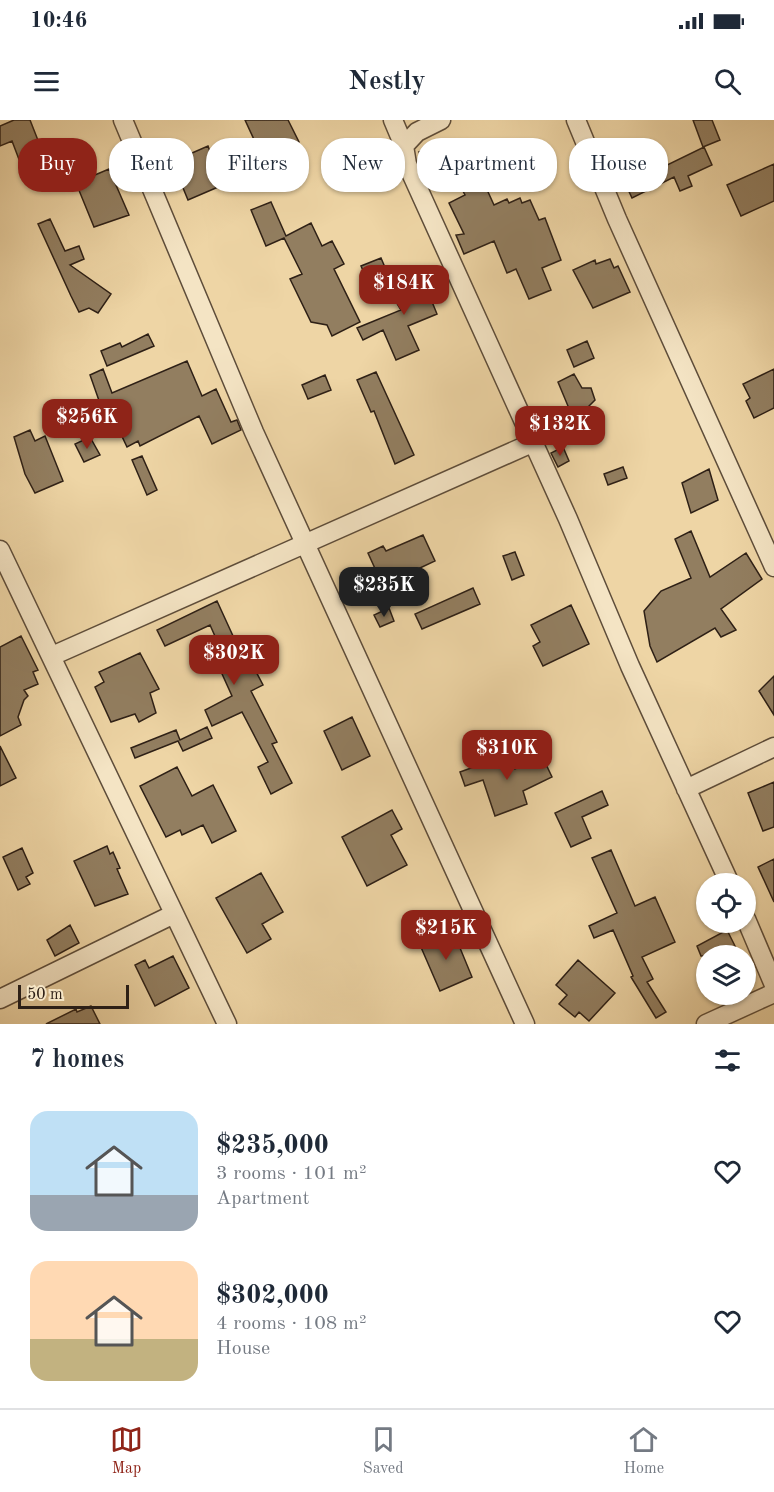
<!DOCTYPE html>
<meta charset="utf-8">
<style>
:root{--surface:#fff;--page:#f6f6f7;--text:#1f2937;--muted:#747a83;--line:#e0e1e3;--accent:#8f2418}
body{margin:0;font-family:"Old Standard TT",serif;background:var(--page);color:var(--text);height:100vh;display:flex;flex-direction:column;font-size:22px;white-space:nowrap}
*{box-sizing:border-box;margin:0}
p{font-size:20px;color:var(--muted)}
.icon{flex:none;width:33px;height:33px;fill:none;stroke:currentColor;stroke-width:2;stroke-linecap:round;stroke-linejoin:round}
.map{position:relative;height:904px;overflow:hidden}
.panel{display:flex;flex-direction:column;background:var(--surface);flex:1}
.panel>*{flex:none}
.guide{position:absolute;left:18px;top:18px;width:738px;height:54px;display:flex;gap:12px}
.fabs{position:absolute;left:696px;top:753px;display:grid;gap:12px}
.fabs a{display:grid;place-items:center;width:60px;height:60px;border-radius:50%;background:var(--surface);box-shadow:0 2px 4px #0004;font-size:30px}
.scale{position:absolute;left:18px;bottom:15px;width:111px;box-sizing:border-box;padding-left:6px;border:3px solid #2e2016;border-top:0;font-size:16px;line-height:21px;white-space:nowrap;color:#2e2016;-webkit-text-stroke:4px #f4e4c4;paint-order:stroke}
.price{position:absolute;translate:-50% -51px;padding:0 14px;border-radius:12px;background:var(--accent);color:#fff;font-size:20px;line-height:39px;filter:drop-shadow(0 2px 3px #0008)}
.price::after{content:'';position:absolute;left:50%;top:36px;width:18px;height:14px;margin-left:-9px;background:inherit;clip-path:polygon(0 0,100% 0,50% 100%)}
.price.current{background:#222;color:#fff}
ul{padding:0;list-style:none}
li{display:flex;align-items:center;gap:18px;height:150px;padding:0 30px}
li span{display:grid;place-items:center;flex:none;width:168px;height:120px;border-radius:18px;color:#555}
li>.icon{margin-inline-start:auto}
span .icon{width:72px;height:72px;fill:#fffc;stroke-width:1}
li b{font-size:26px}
h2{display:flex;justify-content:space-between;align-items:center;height:72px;padding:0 30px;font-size:26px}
.pill{padding:0 21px;border-radius:24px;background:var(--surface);box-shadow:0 2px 4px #0004;font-size:21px;line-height:54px}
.pill.current{background:var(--accent);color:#fff}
.status{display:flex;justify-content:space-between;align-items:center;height:42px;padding:0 30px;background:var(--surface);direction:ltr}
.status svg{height:16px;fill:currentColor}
header{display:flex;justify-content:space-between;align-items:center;height:78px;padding:0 30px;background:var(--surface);font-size:27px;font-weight:600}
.menu{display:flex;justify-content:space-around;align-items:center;height:84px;border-top:2px solid var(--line);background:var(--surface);font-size:16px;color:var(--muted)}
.menu a{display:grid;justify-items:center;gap:3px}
.menu .current{color:var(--accent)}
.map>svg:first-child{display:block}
</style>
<div class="status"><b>10:46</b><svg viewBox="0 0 49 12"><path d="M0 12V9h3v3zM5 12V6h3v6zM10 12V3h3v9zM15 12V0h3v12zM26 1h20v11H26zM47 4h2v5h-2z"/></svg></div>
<header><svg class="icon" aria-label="menu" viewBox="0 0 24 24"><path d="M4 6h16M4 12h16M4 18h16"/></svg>Nestly<svg class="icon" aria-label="search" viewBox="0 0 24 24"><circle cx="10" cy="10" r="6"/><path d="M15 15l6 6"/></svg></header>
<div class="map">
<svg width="774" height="904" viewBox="0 0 774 904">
<rect width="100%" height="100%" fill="#eed5a5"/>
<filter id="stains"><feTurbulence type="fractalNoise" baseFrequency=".00333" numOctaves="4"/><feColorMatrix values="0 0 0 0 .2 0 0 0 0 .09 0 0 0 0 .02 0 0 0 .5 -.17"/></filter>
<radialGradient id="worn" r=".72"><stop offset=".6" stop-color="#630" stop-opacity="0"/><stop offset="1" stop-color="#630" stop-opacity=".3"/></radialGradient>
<path fill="#927e60" stroke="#2e2016" stroke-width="1.5" d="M14 0H30L43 33 20 42 12 21 0 26V6Z
M245 0H288L299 22 295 24 303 39 287 47 295 65 285 70 274 47 268 50Z
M693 0H712L720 20 703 27Z
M465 25 469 31 480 26 484 33 487 31 500 55 484 63 494 85 507 79 509 83 520 78 522 83 530 80 539 100 545 98 561 140 542 148 551 170 529 179 516 149 507 153 494 121 464 134 456 115 464 114 449 83 465 75 444 36Z
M208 26 212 37 219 34 225 46 218 49 225 64 188 80 181 63 185 62 176 40Z
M433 27 441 47 428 53 419 32Z
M704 27 712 45 688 56 692 66 680 71 674 57 632 78 626 65Z
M774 44V81L741 96 727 65Z
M109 49 129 95 94 107 76 63Z
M271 82 286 116 311 103 322 126 332 121 344 144 334 149 360 202 332 216 327 205 311 202 290 159 302 154 284 118 266 126 251 90Z
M50 99 65 131 79 126 84 139 70 145 111 174 98 193 89 188 79 192 71 176 38 104Z
M381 138 387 152 367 160 361 146Z
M610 139 614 148 618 146 630 172 593 188 573 150 595 140 596 144Z
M419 151 429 166 426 167 437 194 408 206 419 230 396 240 383 210 363 220 357 208 401 190 389 170Z
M148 214 154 226 107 246 101 231 120 223 122 227Z
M587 221 594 238 574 247 567 230Z
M187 241 202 276 216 269 231 302 237 300 241 310 212 324 199 296 140 326 138 321 127 327 117 306 109 309 90 255 103 249 112 273Z
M774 249V288L754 298 746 281 750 278 743 264Z
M376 252 414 335 395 344 374 291 371 292 357 260Z
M574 254 582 268H591L595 280 588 287 589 302 567 314 555 292 568 286 558 262Z
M325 255 331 270 308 279 302 265Z
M30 310 35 321 45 316 63 361 35 373 25 354 14 317Z
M90 317 100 335 84 342 75 324Z
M563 327 569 341 558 347 551 333Z
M142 336 157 370 147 375 132 340Z
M623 347 627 358 608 365 604 354Z
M709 349 718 380 691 393 682 363Z
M691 411 710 457 746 433 762 459 721 489 736 510 721 517 715 508 657 542 650 526 644 491 661 471 691 458 675 419Z
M423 415 435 441 403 456 408 469 383 481 376 466 382 464 368 433 383 426 386 431Z
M515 432 524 455 512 460 503 436Z
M473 468 480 484 422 509 415 494Z
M217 481 239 529 243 527 263 565 251 571 277 622 272 624 292 663 271 674 258 647 268 642 242 592 212 606 205 590 232 576 214 536 222 532 210 505 165 526 157 510Z
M571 485 589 524 543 546 533 526 540 522 531 505Z
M389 488 394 501 380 507 374 495Z
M21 516 38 550 33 552 38 564 24 570 28 576 24 580 18 597 21 605 0 616V527Z
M140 533 159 569 150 573 156 593 139 602 135 594 111 602 95 567 104 562 99 552Z
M774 556V595L759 571Z
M352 597 370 636 342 650 324 611Z
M207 607 212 618 183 631 178 621 135 638 131 628 176 610 180 620Z
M0 626 16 658 0 666Z
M510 634 515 649 542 636 552 657 523 671 527 684 495 696 483 660 465 666 460 652Z
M177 647 192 676 213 665 236 711 212 723 203 705 182 715 180 710 166 717 140 666Z
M774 662V707L763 711 748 673Z
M602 671 608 685 582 697 591 718 571 727 555 693Z
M392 690 402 709 391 715 407 745 367 766 342 717Z
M107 726 110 734 113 732 120 748 117 749 128 774 95 786 74 741Z
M22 728 33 753 26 757 30 764 18 770 3 737Z
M611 730 635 786 655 777 675 822 642 837 653 859 647 862 666 892 656 898 631 857 633 856 613 810 594 818 589 806 617 793 592 738Z
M774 739V782L758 747Z
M261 753 283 792 262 804 271 819 247 833 216 778Z
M70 805 79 823 55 836 47 820Z
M727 810 740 836H701L697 826Z
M453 811 472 857 440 871 420 825Z
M173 836 189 868 155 886 135 845 145 840 149 848Z
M578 840 615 873 589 901 579 892 575 897 559 884 567 875 556 865Z
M91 886 100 904H46L76 889 77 892Z"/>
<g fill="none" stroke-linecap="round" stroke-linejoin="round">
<defs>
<path id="street" d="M123 0 254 312 525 904
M393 0 404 26 407 44 568 399 630 546 730 764
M576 0 617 99 774 447
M404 26 417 12 441 0
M0 430 227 904
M52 536 532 323
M686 669 774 627
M746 799 774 865
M0 879 174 794
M706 904 774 873"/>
</defs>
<use href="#street" stroke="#5e4d3a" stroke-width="21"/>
<use href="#street" stroke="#f4e4c4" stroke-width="18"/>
</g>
<rect width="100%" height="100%" filter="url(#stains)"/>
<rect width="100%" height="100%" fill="url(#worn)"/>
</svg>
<div class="fabs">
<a><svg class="icon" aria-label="locate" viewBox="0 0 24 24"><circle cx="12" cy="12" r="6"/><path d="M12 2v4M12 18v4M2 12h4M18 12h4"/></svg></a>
<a><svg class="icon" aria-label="layers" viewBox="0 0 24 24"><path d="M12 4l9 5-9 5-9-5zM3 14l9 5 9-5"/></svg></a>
</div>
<div class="scale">50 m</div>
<b class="price" style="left:404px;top:196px">$184K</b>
<b class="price" style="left:87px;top:330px">$256K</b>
<b class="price" style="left:560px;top:337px">$132K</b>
<b class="price current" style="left:384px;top:498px">$235K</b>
<b class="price" style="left:234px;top:566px">$302K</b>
<b class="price" style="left:507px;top:661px">$310K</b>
<b class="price" style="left:446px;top:841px">$215K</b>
<div class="guide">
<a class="pill current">Buy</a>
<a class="pill">Rent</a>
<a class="pill">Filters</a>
<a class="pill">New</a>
<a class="pill">Apartment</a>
<a class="pill">House</a>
</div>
</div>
<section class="panel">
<h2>7 homes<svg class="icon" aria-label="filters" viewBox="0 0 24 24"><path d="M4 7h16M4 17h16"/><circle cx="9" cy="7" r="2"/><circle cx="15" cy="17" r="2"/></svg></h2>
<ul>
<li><span style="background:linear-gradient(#bfe0f5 70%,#9aa5b1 0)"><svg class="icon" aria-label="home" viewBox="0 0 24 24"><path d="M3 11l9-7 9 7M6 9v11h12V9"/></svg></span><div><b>$235,000</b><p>3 rooms · 101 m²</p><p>Apartment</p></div><svg class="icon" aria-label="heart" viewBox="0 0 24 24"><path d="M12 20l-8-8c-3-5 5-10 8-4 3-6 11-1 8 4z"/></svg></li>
<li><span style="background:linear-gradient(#ffd9b3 65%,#c2b280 0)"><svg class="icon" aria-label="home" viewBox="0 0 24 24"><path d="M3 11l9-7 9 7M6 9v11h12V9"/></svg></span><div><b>$302,000</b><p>4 rooms · 108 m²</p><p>House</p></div><svg class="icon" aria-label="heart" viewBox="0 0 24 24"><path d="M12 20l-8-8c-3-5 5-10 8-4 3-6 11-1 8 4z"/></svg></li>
</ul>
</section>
<nav class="menu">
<a class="current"><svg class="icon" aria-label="map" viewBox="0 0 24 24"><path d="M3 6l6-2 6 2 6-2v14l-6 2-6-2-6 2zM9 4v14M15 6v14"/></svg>Map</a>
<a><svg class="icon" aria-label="saved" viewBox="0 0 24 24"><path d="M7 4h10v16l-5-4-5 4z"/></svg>Saved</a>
<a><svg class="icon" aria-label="home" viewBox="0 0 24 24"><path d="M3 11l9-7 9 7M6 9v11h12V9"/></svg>Home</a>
</nav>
